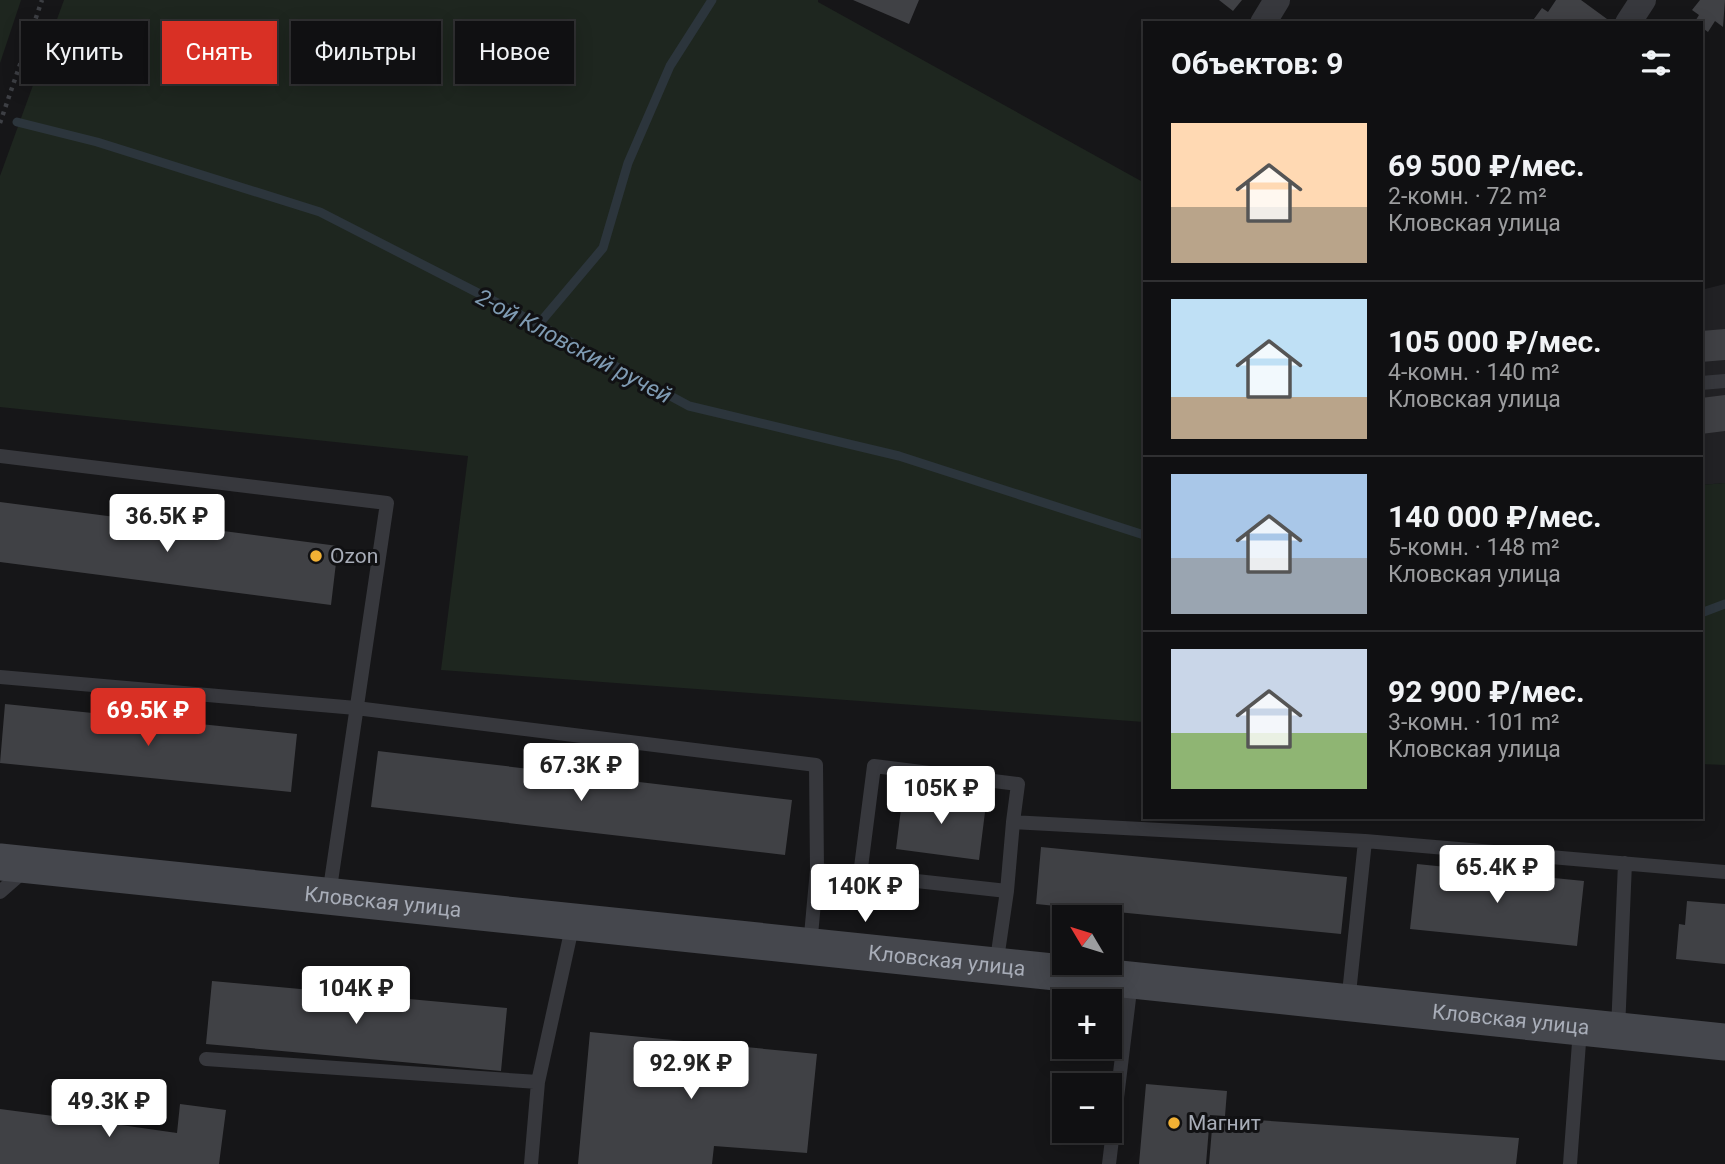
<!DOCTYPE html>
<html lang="ru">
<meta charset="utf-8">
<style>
:root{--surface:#101012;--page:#19191b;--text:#f1f3f6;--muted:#9c9d9f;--line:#303032;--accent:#d93025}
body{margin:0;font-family:Roboto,sans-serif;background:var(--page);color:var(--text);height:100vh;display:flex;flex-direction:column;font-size:26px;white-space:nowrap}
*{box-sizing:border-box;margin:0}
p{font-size:23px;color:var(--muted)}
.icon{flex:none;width:38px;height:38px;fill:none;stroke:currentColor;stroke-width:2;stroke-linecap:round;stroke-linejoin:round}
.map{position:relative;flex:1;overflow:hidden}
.details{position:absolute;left:1143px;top:21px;width:560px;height:798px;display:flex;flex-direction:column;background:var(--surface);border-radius:0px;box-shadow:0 4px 18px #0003,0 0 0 2px var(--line)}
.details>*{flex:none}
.top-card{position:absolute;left:21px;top:21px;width:665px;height:63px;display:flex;gap:14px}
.needle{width:46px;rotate:308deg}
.tools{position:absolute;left:1052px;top:905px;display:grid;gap:14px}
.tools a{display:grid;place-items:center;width:70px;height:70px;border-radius:0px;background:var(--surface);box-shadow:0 4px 18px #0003,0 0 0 2px var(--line);font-size:35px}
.price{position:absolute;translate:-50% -60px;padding:0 16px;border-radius:7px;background:#fff;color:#222;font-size:23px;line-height:46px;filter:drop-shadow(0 2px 4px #0008)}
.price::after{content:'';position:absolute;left:50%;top:42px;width:21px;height:16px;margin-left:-10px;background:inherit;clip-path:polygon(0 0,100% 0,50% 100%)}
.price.on{background:var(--accent);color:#fff}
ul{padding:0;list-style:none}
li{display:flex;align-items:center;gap:21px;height:175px;padding:0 28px}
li+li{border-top:2px solid var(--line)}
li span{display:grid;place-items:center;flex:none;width:196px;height:140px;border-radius:0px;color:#555}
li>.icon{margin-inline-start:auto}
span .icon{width:84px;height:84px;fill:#fffc;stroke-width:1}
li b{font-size:30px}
h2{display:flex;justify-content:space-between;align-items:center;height:84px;padding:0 28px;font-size:30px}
.chip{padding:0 24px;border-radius:0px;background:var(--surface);box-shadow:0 4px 18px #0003,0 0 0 2px var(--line);font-size:24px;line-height:63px}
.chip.on{background:var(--accent);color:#fff}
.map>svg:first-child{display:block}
</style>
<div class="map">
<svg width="1725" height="1164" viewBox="0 0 1725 1164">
<rect width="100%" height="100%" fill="#161618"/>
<path fill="#222225" d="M1725 284V483L1701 485V290Z"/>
<path fill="#1e261f" d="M0 0H21L0 63Z
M64 0H818V2L1141 181 1144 176V722L441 670 468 456 0 407V176Z
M1725 483V765L1701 764V485Z"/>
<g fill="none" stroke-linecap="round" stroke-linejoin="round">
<path stroke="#2c353c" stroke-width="9" d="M17 122 97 142 320 212 517 313 689 406 899 456 1144 535
M538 325 603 248 628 163 670 66 712 0
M1701 613 1725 604"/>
</g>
<path fill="#404145" d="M853 0H919L909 24Z
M1219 0H1242L1233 11Z
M1556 0H1581L1607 19 1604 23H1531L1542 8 1548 12Z
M1700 0H1725L1723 27 1715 21 1708 32 1701 27V23H1694L1699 15 1692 10Z
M1725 329V360L1701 362V331Z
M1725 395V431L1701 434V398Z
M0 502 338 546 331 605 0 562Z
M5 704 297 734 291 792 0 763Z
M378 751 792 800 785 855 371 807Z
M903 793 986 804 979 860 896 849Z
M1041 847 1347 877 1341 934 1036 904Z
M1417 864 1584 881 1577 946 1410 929Z
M1687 901 1725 904V964L1676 959 1679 924 1685 925Z
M212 981 507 1008 501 1071 206 1044Z
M590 1032 817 1054 807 1153 714 1146 712 1164H578Z
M1146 1084 1227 1091 1225 1116 1210 1115 1206 1164H1139Z
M62 1103 101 1109 100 1122 177 1133 180 1104 226 1110 219 1164H0V1109L61 1117Z
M1213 1117 1519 1138 1516 1164H1209Z"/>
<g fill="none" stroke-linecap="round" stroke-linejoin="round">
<path stroke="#3d3f44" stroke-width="4.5" stroke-dasharray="3.5 5" stroke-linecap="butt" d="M0 123 42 0"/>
<path stroke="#37383d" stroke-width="14" d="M1701 383 1725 381
M0 456 387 503 329 895
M0 677 356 708 816 765 817 870 810 946
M1365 841 1725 872
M817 870 1007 891
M860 875 874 766 1018 784 1013 822
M0 892 24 871
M996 966 1007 891 1013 822 1365 841 1348 1003
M1618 1030 1625 863
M206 1059 538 1082
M531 1164 538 1082 573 923
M1109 1164 1131 982
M1570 1164 1580 1029"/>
<path stroke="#37383d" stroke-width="26" d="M1263 23 1277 0
M1628 23 1643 0"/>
<path stroke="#45474d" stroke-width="37" id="s1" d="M0 862 1725 1042"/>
</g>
<g fill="#f2b134" stroke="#111113" stroke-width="2.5">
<circle cx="316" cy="556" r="7"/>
<circle cx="1174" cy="1123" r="7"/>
</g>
<g text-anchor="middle" stroke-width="6" stroke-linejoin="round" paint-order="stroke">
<g font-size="21" fill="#a8adb8" stroke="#111113" text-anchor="start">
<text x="330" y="563">Ozon</text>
<text x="1188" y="1130">Магнит</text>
</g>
<g font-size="21" fill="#a8adb8" stroke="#111113">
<text dy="7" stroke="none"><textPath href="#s1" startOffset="385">Кловская улица</textPath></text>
<text dy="7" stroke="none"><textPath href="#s1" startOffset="952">Кловская улица</textPath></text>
<text dy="7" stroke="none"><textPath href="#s1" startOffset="1519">Кловская улица</textPath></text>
</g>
<g font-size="23" font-style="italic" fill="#7f9bb3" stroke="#111113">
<text transform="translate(574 346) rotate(28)" y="8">2-ой Кловский ручей</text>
</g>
</g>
</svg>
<div class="tools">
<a><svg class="needle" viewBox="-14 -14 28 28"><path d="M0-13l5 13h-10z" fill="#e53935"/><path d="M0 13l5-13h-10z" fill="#9c9d9f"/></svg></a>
<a>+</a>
<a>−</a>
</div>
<b class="price" style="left:167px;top:554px">36.5K ₽</b>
<b class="price on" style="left:148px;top:748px">69.5K ₽</b>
<b class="price" style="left:581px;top:803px">67.3K ₽</b>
<b class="price" style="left:941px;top:826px">105K ₽</b>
<b class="price" style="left:1497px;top:905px">65.4K ₽</b>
<b class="price" style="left:865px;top:924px">140K ₽</b>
<b class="price" style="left:356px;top:1026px">104K ₽</b>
<b class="price" style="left:691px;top:1101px">92.9K ₽</b>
<b class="price" style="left:109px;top:1139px">49.3K ₽</b>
<div class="top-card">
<a class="chip">Купить</a>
<a class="chip on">Снять</a>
<a class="chip">Фильтры</a>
<a class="chip">Новое</a>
</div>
<section class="details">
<h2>Объектов: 9<svg class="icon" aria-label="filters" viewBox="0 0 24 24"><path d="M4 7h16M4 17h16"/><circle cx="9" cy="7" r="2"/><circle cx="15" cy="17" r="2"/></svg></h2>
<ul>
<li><span style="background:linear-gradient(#ffd9b3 60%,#b9a48a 0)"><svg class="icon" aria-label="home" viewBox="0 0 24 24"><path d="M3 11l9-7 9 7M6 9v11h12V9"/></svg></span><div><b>69 500 ₽/мес.</b><p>2-комн. · 72 m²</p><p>Кловская улица</p></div></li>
<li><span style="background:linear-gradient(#bfe0f5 70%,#b9a48a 0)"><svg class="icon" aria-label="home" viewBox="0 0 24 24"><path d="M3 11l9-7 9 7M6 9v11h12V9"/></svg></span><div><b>105 000 ₽/мес.</b><p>4-комн. · 140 m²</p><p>Кловская улица</p></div></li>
<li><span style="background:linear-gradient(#a9c7e8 60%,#9aa5b1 0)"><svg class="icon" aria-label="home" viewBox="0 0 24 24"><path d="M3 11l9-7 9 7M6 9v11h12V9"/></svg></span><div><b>140 000 ₽/мес.</b><p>5-комн. · 148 m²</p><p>Кловская улица</p></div></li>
<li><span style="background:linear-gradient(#c9d6e8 60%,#8fb573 0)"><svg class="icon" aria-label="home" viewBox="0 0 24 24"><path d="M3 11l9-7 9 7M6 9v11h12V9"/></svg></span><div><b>92 900 ₽/мес.</b><p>3-комн. · 101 m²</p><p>Кловская улица</p></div></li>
</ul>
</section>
</div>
